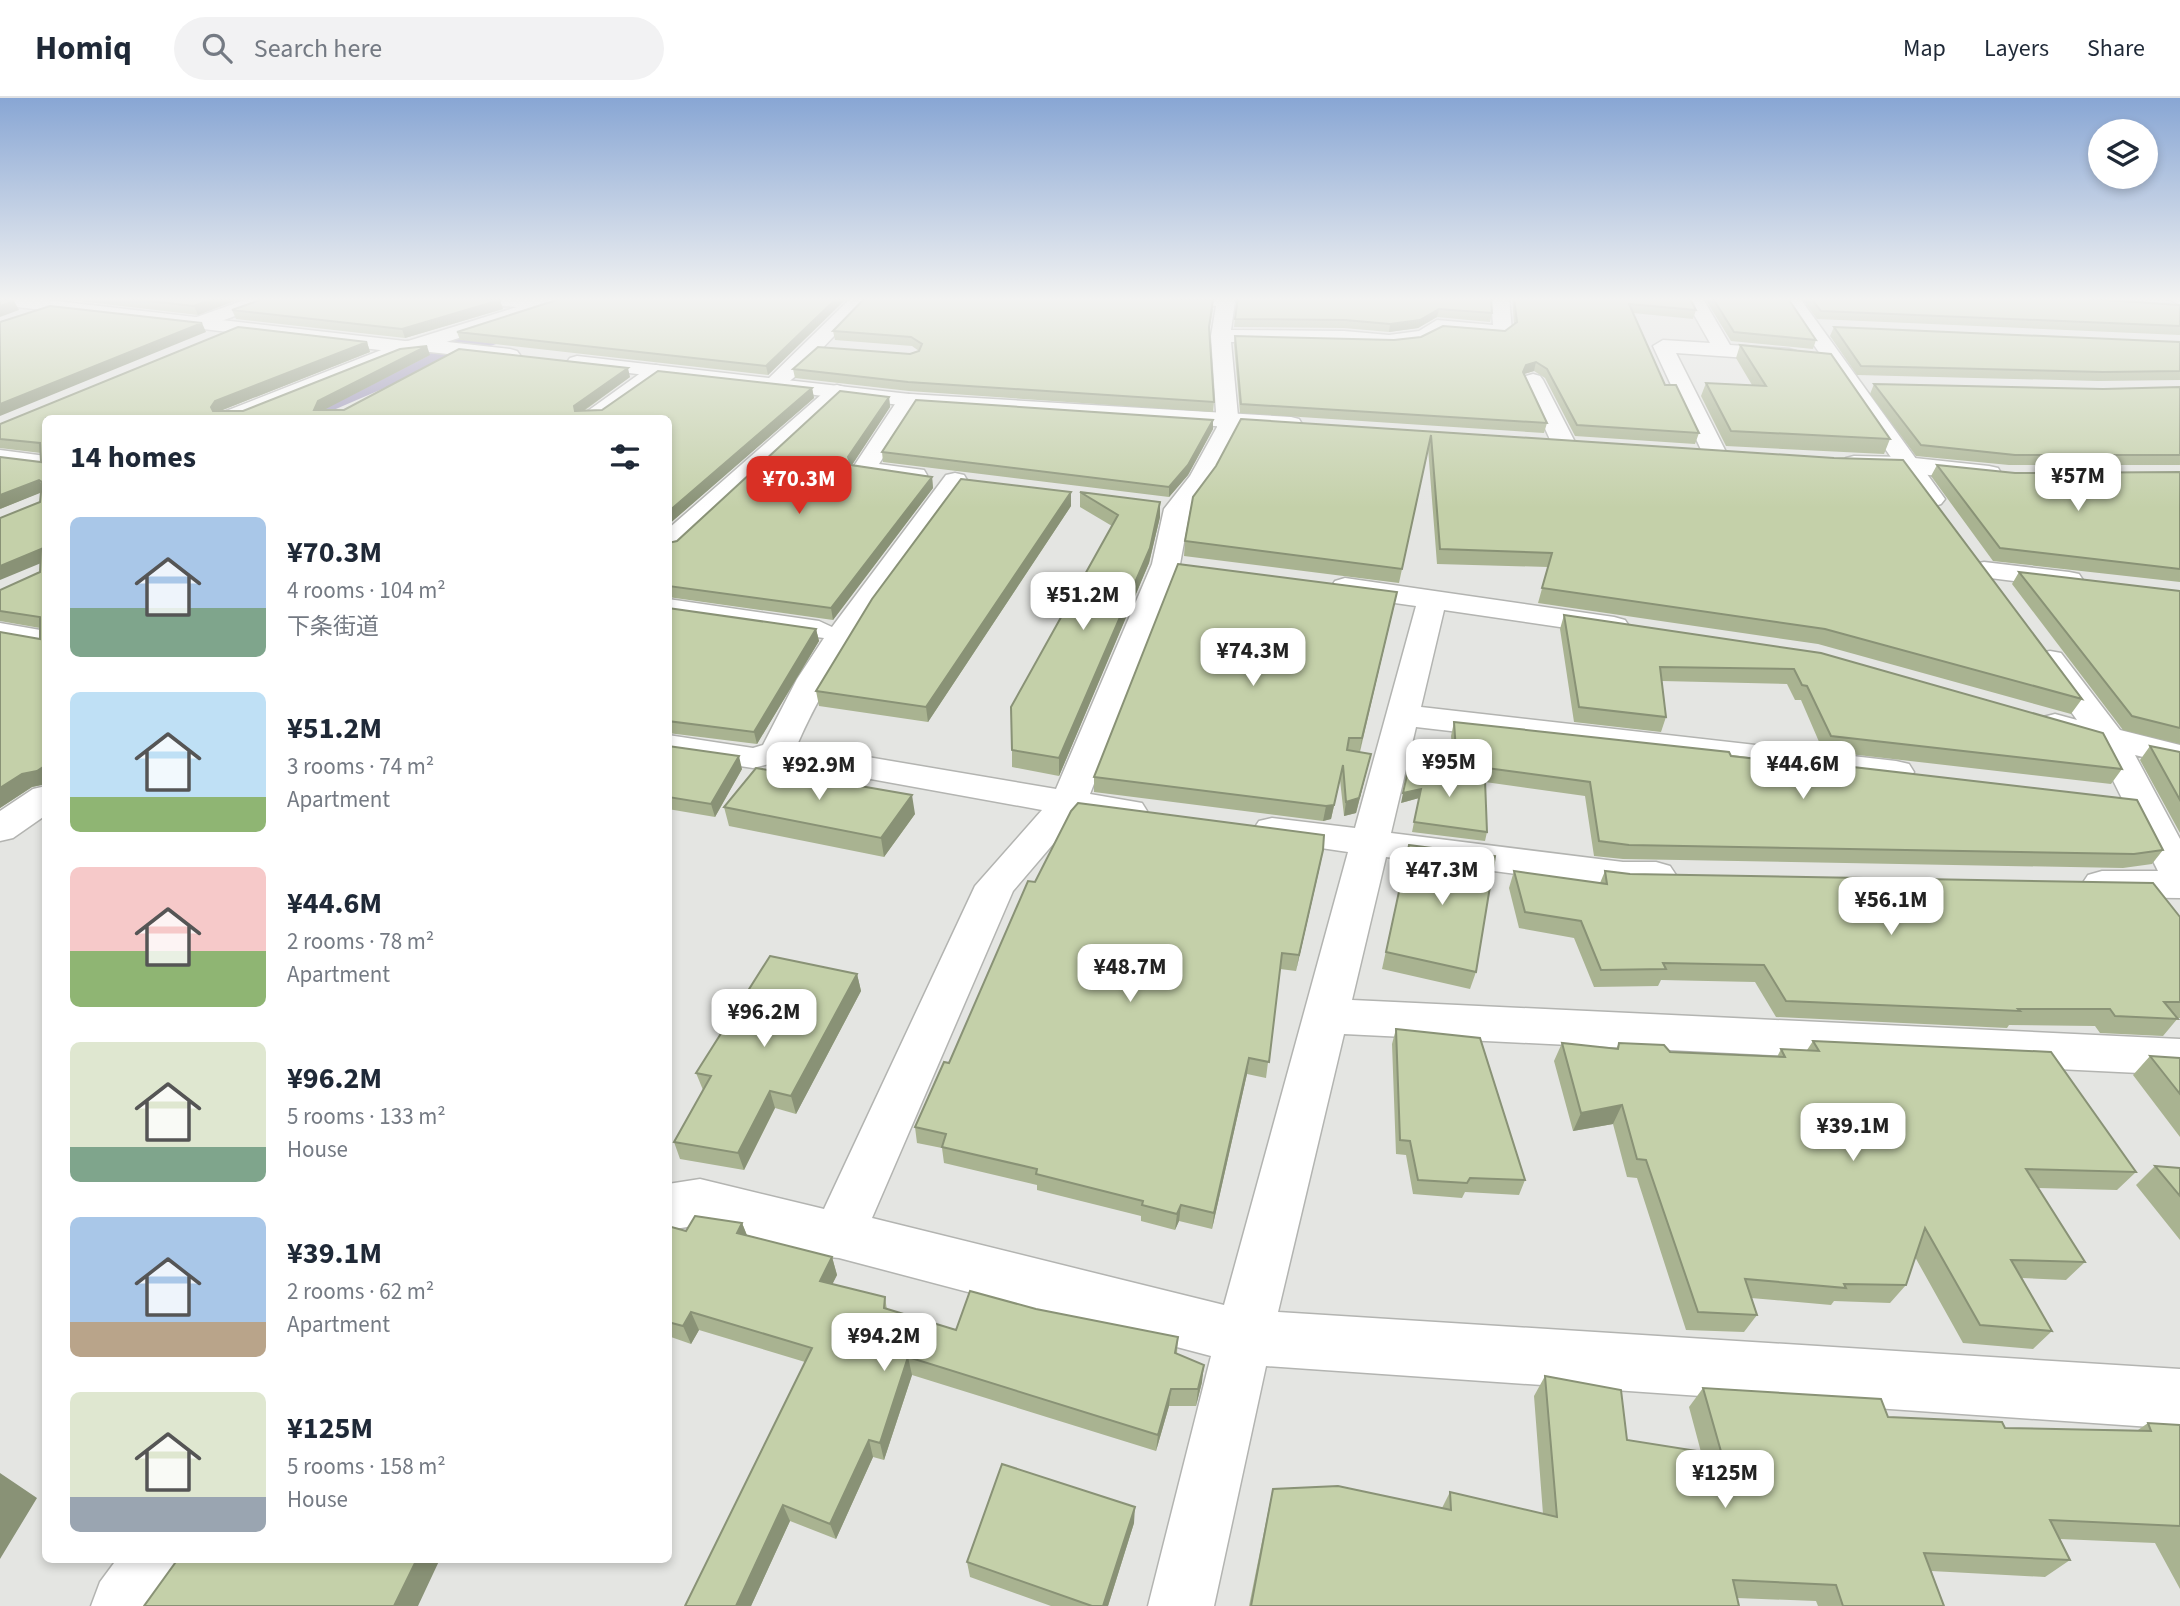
<!DOCTYPE html>
<meta charset="utf-8">
<style>
:root{--surface:#fff;--page:#f2f2f3;--text:#1f2937;--muted:#747a83;--line:#e0e1e3;--accent:#d93025}
body{margin:0;font-family:"Source Sans 3","Noto Sans JP",sans-serif;background:var(--page);color:var(--text);height:100vh;display:flex;flex-direction:column;font-size:26px;white-space:nowrap}
*{box-sizing:border-box;margin:0}
p{font-size:23px;color:var(--muted)}
.icon{flex:none;width:38px;height:38px;fill:none;stroke:currentColor;stroke-width:2;stroke-linecap:round;stroke-linejoin:round}
.map{position:relative;flex:1;overflow:hidden}
.sheet{position:absolute;left:42px;top:317px;width:630px;height:1148px;display:flex;flex-direction:column;background:var(--surface);border-radius:10px;box-shadow:0 4px 10px #0003}
.sheet>*{flex:none}
.tools{position:absolute;left:2088px;top:21px;display:grid;gap:14px}
.tools a{display:grid;place-items:center;width:70px;height:70px;border-radius:50%;background:var(--surface);box-shadow:0 4px 10px #0003;font-size:35px}
.price{position:absolute;translate:-50% -60px;padding:0 16px;border-radius:14px;background:#fff;color:#222;font-size:23px;line-height:46px;filter:drop-shadow(0 2px 4px #0008)}
.price::after{content:'';position:absolute;left:50%;top:42px;width:21px;height:16px;margin-left:-10px;background:inherit;clip-path:polygon(0 0,100% 0,50% 100%)}
.price.current{background:var(--accent);color:#fff}
ul{padding:0;list-style:none}
li{display:flex;align-items:center;gap:21px;height:175px;padding:0 28px}
li span{display:grid;place-items:center;flex:none;width:196px;height:140px;border-radius:10px;color:#555}
li>.icon{margin-inline-start:auto}
span .icon{width:84px;height:84px;fill:#fffc;stroke-width:1}
li b{font-size:30px}
h2{display:flex;justify-content:space-between;align-items:center;height:84px;padding:0 28px;font-size:30px}
header{display:flex;align-items:center;gap:42px;box-sizing:border-box;height:98px;padding:0 35px;background:var(--surface);border-bottom:2px solid var(--line)}
header strong{font-size:33px}
nav{display:flex;gap:38px;margin-inline-start:auto;font-size:24px}
.search{width:490px;height:63px;background:var(--page);display:flex;align-items:center;gap:18px;box-sizing:border-box;padding:0 24px;border-radius:38px;color:var(--muted);font-size:26px}
.map>svg:first-child{display:block}
</style>
<header>
<strong>Homiq</strong>
<div class="search"><svg class="icon" aria-label="search" viewBox="0 0 24 24"><circle cx="10" cy="10" r="6"/><path d="M15 15l6 6"/></svg>Search here</div>
<nav><a>Map</a><a>Layers</a><a>Share</a></nav>
</header>
<div class="map">
<svg width="2180" height="1508" viewBox="0 0 2180 1508">
<rect width="100%" height="100%" fill="#e4e5e2"/>
<g fill="none" stroke-linecap="round" stroke-linejoin="round">
<path fill="#9992b7" fill-rule="evenodd" d="M549 199H612L606 208 447 263 315 320H248L256 309C351 266 449 229 549 199Z"/>
<defs>
<path id="street" d="M253 199H279L276 203 205 229 198 231 189 225 191 221Z
M443 199C464 199 539 193 551 206L542 211 452 204Z
M852 199H871L797 277 781 290H767L764 286 767 282Z
M1063 199H1232L1235 203 1231 232 1344 233 1389 237 1419 233 1437 222 1493 227 1491 199H1509L1512 233 1503 239 1441 234C1414 257 1373 246 1341 245 1304 244 1268 244 1231 244L1239 329 1213 380 1190 412 1180 466 1090 696 1142 705 1147 713 1142 721 1129 725 1077 718 1013 793 872 1120 1224 1207 1348 754 1259 741 1253 732 1259 723 1272 720 1355 730 1416 508 1345 498 1335 495 1331 489 1335 483 1345 480 1614 519 1625 522 1629 528 1625 534 1614 537 1444 512 1421 609 1896 663 1909 666 1914 674 1909 682 1896 685 1416 629 1391 735 1623 764H1656L1670 768 1676 777 1670 786 1656 790H1623L1386 759 1352 902 2180 941V977L1344 936 1278 1214 2180 1271V1331L1266 1268 1214 1508H1148L1211 1258 839 1160 811 1157 700 1127 668 1132V1086L700 1081 824 1111 975 788 1042 712 777 664 753 670 668 657V637L753 650 763 647 797 581 824 540 668 519V501L819 523 832 529 946 377 955 375 964 377 967 382C907 469 840 549 797 647L1056 691 1152 466 1164 411 1190 378 1217 329 1211 238 1216 208 1072 204Z
M1684 199H1702L1730 247 1789 251 1796 253 1799 257 1796 261 1789 263 1676 255 1727 356 1723 361H1707L1703 356 1653 248 1663 242 1710 245Z
M1781 199H1799L1945 401 1941 406 1932 409 1923 406Z
M2165 199H2180V207Z
M656 267 663 269 666 273 663 277 603 320H578L649 269Z
M1533 276 1540 278 1543 282 1576 346 1572 351H1556L1552 346 1523 282 1526 278Z
M837 287 844 289 848 293 844 297 678 452 668 454V431L830 289Z
M909 296 917 297 920 302 879 366 924 372 927 377 924 382 915 384 855 376 852 371 901 297Z
M0 352 46 358V372L0 366Z
M1984 464 2069 474 2079 476 2083 482 2079 488 2069 490 1974 478 1970 472 1974 466Z
M0 525 46 533V551L0 543Z
M2050 553 2061 555 2120 632 2180 647V668L2135 657 2180 741V800L2102 799 2088 795 2082 786 2088 777 2102 773H2158L2095 646 2043 633 2038 626 2043 619 2055 616 2077 622 2034 562 2039 555Z
M46 688V717L13 740 0 743V713L33 691Z
M117 1461H189L180 1484 164 1508H91L100 1484Z"/>
<path id="secondary" d="M0 199H21L405 243 430 242 510 251 517 253 520 257 517 261 510 263 430 254 405 255 0 207Z
M577 258 909 296 1291 319 1299 321 1302 326 1299 331 1291 333 909 308 570 268 567 264 570 260Z
M1854 358 1905 359 1989 368 1998 370 2001 375 1998 380 1989 382 1846 370 1842 365 1846 360Z"/>
<path id="primary" d="M549 199H577L574 203 403 258 247 320H218L221 315 389 249Z"/>
</defs>
<use href="#street" stroke="#b3b4b1" stroke-width="3"/>
<use href="#secondary" stroke="#b3b4b1" stroke-width="3"/>
<use href="#primary" stroke="#b3b4b1" stroke-width="3"/>
<use href="#street" fill="#fff" fill-rule="evenodd"/>
<use href="#secondary" fill="#fff" fill-rule="evenodd"/>
<use href="#primary" fill="#fff" fill-rule="evenodd"/>
</g>
<path fill="#a9b391" d="M45 199H245L198 217Z
M566 199H848L768 277 460 242 457 234Z
M1234 199H1491L1492 215 1490 224 1437 219 1418 230 1389 234 1344 230 1234 229 1237 203Z
M1512 199H1689L1696 212 1693 221 1633 215 1665 287 1699 335 1695 346 1575 338 1545 280 1534 273 1524 276 1547 325 1544 335 1240 315 1234 247 1235 238 1394 242 1505 233 1514 226Z
M1704 199H1787L1816 242 1813 251 1731 243Z
M1801 199H2060L2180 207V237L1817 221Z
M500 202 503 211 405 240 236 221 232 212Z
M1213 211 1209 233 1214 304 1213 314 909 293 795 280 793 271 910 256 919 253 912 248 835 242 833 233Z
M1834 229 2180 244V282L2098 283 1857 277 1830 238Z
M367 244 370 254 220 313H243L430 257 323 312H344L630 279 584 313 602 312 812 290 814 300 668 427V320H46V686L32 689 0 710V534L40 541V530L0 523V492L40 474 41 394 0 411 41 364V355L0 350V326Z
M1740 247 1890 341 1884 356 1726 348 1701 298 1706 285 1752 287 1736 260Z
M1874 286 2103 291 2180 289V367H2009L1916 358 1870 296Z
M889 299 890 309 852 367 932 379 933 390 833 522 668 499V445L677 443Z
M1241 321 1834 360 2082 601 2071 616 1818 546 1538 505 1548 469 1437 466 1428 350 1399 485 1184 458 1185 443 1216 368Z
M1213 331 1188 377 1169 399 883 364 882 354Z
M1937 367 2015 375 2180 374V484L1993 463 1931 378Z
M1071 394V408L928 624 819 608 816 593Z
M1080 394 1160 404V419L1149 465 1059 678 1012 669V652L1112 428 1080 409Z
M2019 474 2180 493V646L2123 632 2012 486Z
M1397 494 1360 654 1371 656 1356 715 1344 718 1340 682 1331 721 1323 723 1094 694V679Z
M668 510 816 531 819 543 757 646 668 635Z
M1564 517 1821 555 2122 671 2111 686 1823 653 1801 602H1795L1787 586 1662 583 1666 619 1661 634 1574 624 1560 531Z
M1454 624 1842 670 1844 668 2163 752 2152 766 2123 770 1623 761 1594 758 1585 698 1485 684 1487 734 1485 743 1412 734 1419 700 1401 705 1454 676 1451 638Z
M668 648 742 671 715 719 668 711Z
M2150 648 2180 654V735L2140 662Z
M724 709 915 716 884 759 729 728Z
M1409 747 1476 874 1470 891 1382 871Z
M1323 752 1296 873 1280 871 1266 980 1247 976 1212 1131 1179 1123 1175 1132 1141 1123V1118L1037 1092V1087L944 1065 942 1050 917 1045 915 1029 949 965 1035 784Z
M1514 773 1600 785 1605 773 1630 776 2175 814 2180 819V920H2178L2163 938 2100 935 2095 928 2009 927 2007 930 1776 919 1755 884 1661 882 1658 888 1594 889 1574 840 1519 830 1509 790Z
M857 876 861 893 796 1016 775 1010 744 1072 680 1061 674 1044 703 992 696 975Z
M1396 931 1525 1082 1519 1097 1465 1094 1462 1100 1413 1096 1406 1057 1396 1056 1392 946Z
M1813 943 2136 1074 2117 1092 2038 1090 2085 1164 2066 1182 2022 1180 2052 1233 2033 1251 1963 1245 1915 1159 1906 1187 1890 1205 1834 1203 1831 1207 1751 1200 1757 1217 1744 1234 1686 1232 1637 1080 1627 1079 1613 1026 1573 1033 1554 963 1562 945 1616 951 1619 945 1670 954 1777 959 1781 951 1807 952Z
M2150 958 2180 960V1039L2133 977Z
M2155 1068 2180 1070V1142L2136 1087Z
M742 1125 747 1137 832 1159 837 1177 832 1186 885 1199 887 1212 956 1232 1036 1211 1178 1239 1177 1256 1202 1284 1196 1308H1169L1156 1353 912 1277 884 1362 873 1359 836 1441 790 1423 751 1508H685L805 1264 699 1232 691 1246 668 1238V1128L686 1133Z
M1545 1278 1627 1342 1701 1354 1689 1309 1703 1290 1888 1319 2005 1330 2138 1332 2148 1325 2180 1327V1491L2155 1445 2060 1441 2070 1462 2045 1479 1931 1473 1944 1508H1818L1816 1503 1737 1500 1739 1508H1249L1269 1409 1273 1391 1442 1410 1450 1394 1543 1416 1534 1298Z
M1134 1425 1108 1508H1051L970 1479 967 1464Z"/>
<path fill="#899276" d="M218 199H245L198 217 194 208Z
M838 199H848L768 277 766 268Z
M500 202 503 211 405 240 402 231Z
M14 203 19 212 0 219V208Z
M1439 211 1437 219 1418 230 1389 234 1390 226Z
M202 225 206 234 0 318V306Z
M367 244 370 254 220 313 216 319 211 309 215 303Z
M427 248 430 257 322 313 314 312 318 303Z
M1536 264 1534 273 1524 276 1523 274 1526 267Z
M628 270 630 279 576 318 574 308Z
M812 290 814 300 668 427V414Z
M889 299 890 309 850 370 848 359Z
M1213 322V331L1188 377 1169 399V389Z
M932 379 933 390 833 522 831 510Z
M39 382 45 393 0 411V397Z
M1071 394V408L928 624 926 609Z
M1160 404V419L1149 465 1059 678V660Z
M41 451 46 463 0 482V468Z
M1397 494 1394 508 1359 655 1362 640Z
M816 531 819 543 757 646 754 634Z
M1371 656 1356 715 1344 718 1346 704Z
M739 658 742 671 715 719 711 706Z
M46 667V686L32 689 0 710V690L22 676Z
M1343 667 1331 721 1323 723 1326 708Z
M1421 691 1419 700 1401 705 1403 695Z
M912 697 915 716 884 759 881 740Z
M1323 752 1320 768 1296 873 1299 857Z
M857 876 861 893 796 1016 791 998Z
M1249 960 1247 976 1212 1131 1214 1115Z
M770 993 775 1010 744 1072 738 1055Z
M1622 1007 1613 1026 1573 1033 1581 1015Z
M1181 1107 1179 1123 1175 1132 1177 1116Z
M742 1125 749 1143 737 1135Z
M832 1159 837 1177 825 1201 820 1183Z
M691 1214 699 1232 691 1246 683 1228Z
M908 1259 912 1277 884 1362 880 1345Z
M1204 1267 1202 1284 1196 1308 1198 1291Z
M1171 1291 1169 1308 1156 1353 1158 1337Z
M869 1342 873 1359 836 1441 830 1426Z
M0 1375 37 1400 0 1461Z
M783 1407 790 1423 751 1508H736Z
M1135 1409 1134 1425 1108 1508H1103Z
M417 1461H440L418 1508H394Z"/>
<path fill="#c4d0a9" stroke="#899276" stroke-width="2" d="M114 199H218L194 208Z
M268 199H461L500 202 402 231 232 212Z
M566 199H838L766 268 457 234Z
M866 199H1105L1213 202 1209 229 1214 304 908 284 793 271 818 249 910 256 919 253 922 246 911 239 833 233Z
M1238 199H1491L1492 215 1439 211 1420 222 1390 226 1345 222 1235 221Z
M1514 199H1689L1696 212 1629 206 1665 287H1676L1699 335 1577 327 1547 271 1536 264 1526 267 1523 274 1547 325 1241 306 1235 238 1394 242 1421 239 1443 228 1505 233 1517 224Z
M1712 199H1787L1816 242 1734 234Z
M1810 199H2060L2180 207V228L1821 213Z
M0 201 14 203 0 208Z
M50 208 202 225 0 306V224Z
M238 229 367 244 215 303 211 309 213 313H243L400 251 427 248 318 303 314 312H344L459 251 628 270 574 308 575 313 602 312 658 273 812 290 668 414V320H46V667L37 673 22 676 0 690V534L40 541V519L0 513V492L40 474 41 451 0 468V420L40 404 42 384 39 382 0 397V359L41 364 40 345 0 341V326Z
M1834 229 2180 244V273L2103 274 1861 268Z
M1740 247 1831 256 1890 341 1731 333 1706 285 1766 288Z
M1874 286 2103 291 2180 289V357H2015L1921 347Z
M840 293 889 299 848 359 851 367 932 379 831 510 668 488V445L677 443Z
M916 302 1213 322 1188 367 1169 389 882 354Z
M1241 321 1834 360 1903 362 2082 601 1825 531 1542 490 1552 455 1440 451 1431 337 1402 471 1185 443 1193 399 1216 368Z
M1937 367 2015 375 2180 374V471L2000 450Z
M961 381 1071 394 926 609 816 593 872 501Z
M1080 394 1160 404 1150 450 1059 660 1012 652 1011 609 1118 417Z
M1178 466 1397 494 1362 640H1349L1347 652 1371 656 1359 700 1346 704 1343 667 1334 707 1326 708 1094 679Z
M2019 474 2180 493V630L2132 618Z
M668 510 816 531 754 634 668 623Z
M1564 517 1821 555 2103 635 2122 671 1831 638 1807 588 1802 587 1794 571 1660 569 1666 619 1579 609Z
M1454 624 1729 654 1731 658 1845 671 1844 668 2137 702 2163 752 2134 756 1629 747 1599 743 1590 684 1457 666Z
M668 648 739 658 711 706 668 699Z
M2150 648 2180 654V702Z
M1409 668 1485 682 1487 734 1414 724 1421 691 1403 695Z
M756 670 912 697 881 740 724 709Z
M1078 705 1324 737 1323 752 1299 857 1282 855 1269 964 1249 960 1214 1115 1181 1107 1177 1116 1142 1107 1143 1103 1036 1076 1037 1071 942 1049 946 1036 915 1029 944 964 949 965 1028 783 1035 784 1071 713Z
M1409 747 1495 758 1476 874 1386 854Z
M1514 773 1607 786 1605 773 1630 776 2153 785 2180 819V904H2164L2178 921 2115 918 2110 911H2018L2020 913 1786 903 1764 867 1663 865 1666 871 1601 872 1581 823 1525 814Z
M770 858 857 876 791 998 770 993 738 1055 674 1044 711 978 696 975Z
M1396 931 1480 940 1525 1082 1470 1080 1467 1085 1418 1082 1410 1043 1400 1042Z
M1813 943 2051 954 2136 1074 2026 1071 2085 1164 2011 1162 2052 1233 1980 1227 1925 1130 1906 1187 1844 1186 1846 1190 1745 1181 1757 1217 1698 1214 1646 1062 1637 1061 1622 1007 1581 1015 1562 945 1618 951 1619 945 1664 947 1670 954 1785 959 1781 951 1819 953Z
M2150 958 2180 960V996Z
M2155 1068 2180 1070V1098Z
M695 1118 742 1125 737 1135 832 1159 820 1183 885 1199 884 1210 956 1232 970 1193 1036 1211 1178 1239 1175 1255 1204 1267 1198 1291H1171L1158 1337 908 1259 880 1345 869 1342 830 1426 783 1407 736 1508H685L812 1250 691 1214 683 1228 668 1224V1128L686 1133Z
M1545 1278 1621 1292 1627 1342 1722 1357 1703 1290 1881 1301 1888 1319 2002 1324 2005 1330 2151 1333 2148 1325 2180 1327V1428L2050 1422 2070 1462 1924 1455 1944 1508H1843L1836 1487 1733 1482 1739 1508H1251L1273 1391 1338 1388 1451 1412 1450 1394 1557 1419Z
M1002 1366 1135 1409 1103 1508H1092L967 1464Z
M178 1461H417L394 1508H144Z"/>
<linearGradient id="sky" x2="0" y2="1"><stop stop-color="#88a6d4"/><stop offset="0.49" stop-color="#f3f3f2"/><stop offset="1" stop-color="#f3f3f2" stop-opacity="0"/></linearGradient>
<rect width="2180" height="410" fill="url(#sky)"/>
</svg>
<div class="tools">
<a><svg class="icon" aria-label="layers" viewBox="0 0 24 24"><path d="M12 4l9 5-9 5-9-5zM3 14l9 5 9-5"/></svg></a>
</div>
<b class="price" style="left:2078px;top:415px">¥57M</b>
<b class="price current" style="left:799px;top:418px">¥70.3M</b>
<b class="price" style="left:1083px;top:534px">¥51.2M</b>
<b class="price" style="left:1253px;top:590px">¥74.3M</b>
<b class="price" style="left:1449px;top:701px">¥95M</b>
<b class="price" style="left:1803px;top:703px">¥44.6M</b>
<b class="price" style="left:819px;top:704px">¥92.9M</b>
<b class="price" style="left:1442px;top:809px">¥47.3M</b>
<b class="price" style="left:1891px;top:839px">¥56.1M</b>
<b class="price" style="left:1130px;top:906px">¥48.7M</b>
<b class="price" style="left:764px;top:951px">¥96.2M</b>
<b class="price" style="left:1853px;top:1065px">¥39.1M</b>
<b class="price" style="left:884px;top:1275px">¥94.2M</b>
<b class="price" style="left:1725px;top:1412px">¥125M</b>
<section class="sheet">
<h2>14 homes<svg class="icon" aria-label="filters" viewBox="0 0 24 24"><path d="M4 7h16M4 17h16"/><circle cx="9" cy="7" r="2"/><circle cx="15" cy="17" r="2"/></svg></h2>
<ul>
<li><span style="background:linear-gradient(#a9c7e8 65%,#7fa58c 0)"><svg class="icon" aria-label="home" viewBox="0 0 24 24"><path d="M3 11l9-7 9 7M6 9v11h12V9"/></svg></span><div><b>¥70.3M</b><p>4 rooms · 104 m²</p><p>下条街道</p></div></li>
<li><span style="background:linear-gradient(#bfe0f5 75%,#8fb573 0)"><svg class="icon" aria-label="home" viewBox="0 0 24 24"><path d="M3 11l9-7 9 7M6 9v11h12V9"/></svg></span><div><b>¥51.2M</b><p>3 rooms · 74 m²</p><p>Apartment</p></div></li>
<li><span style="background:linear-gradient(#f6c9c9 60%,#8fb573 0)"><svg class="icon" aria-label="home" viewBox="0 0 24 24"><path d="M3 11l9-7 9 7M6 9v11h12V9"/></svg></span><div><b>¥44.6M</b><p>2 rooms · 78 m²</p><p>Apartment</p></div></li>
<li><span style="background:linear-gradient(#dfe7d0 75%,#7fa58c 0)"><svg class="icon" aria-label="home" viewBox="0 0 24 24"><path d="M3 11l9-7 9 7M6 9v11h12V9"/></svg></span><div><b>¥96.2M</b><p>5 rooms · 133 m²</p><p>House</p></div></li>
<li><span style="background:linear-gradient(#a9c7e8 75%,#b9a48a 0)"><svg class="icon" aria-label="home" viewBox="0 0 24 24"><path d="M3 11l9-7 9 7M6 9v11h12V9"/></svg></span><div><b>¥39.1M</b><p>2 rooms · 62 m²</p><p>Apartment</p></div></li>
<li><span style="background:linear-gradient(#dfe7d0 75%,#9aa5b1 0)"><svg class="icon" aria-label="home" viewBox="0 0 24 24"><path d="M3 11l9-7 9 7M6 9v11h12V9"/></svg></span><div><b>¥125M</b><p>5 rooms · 158 m²</p><p>House</p></div></li>
</ul>
</section>
</div>
